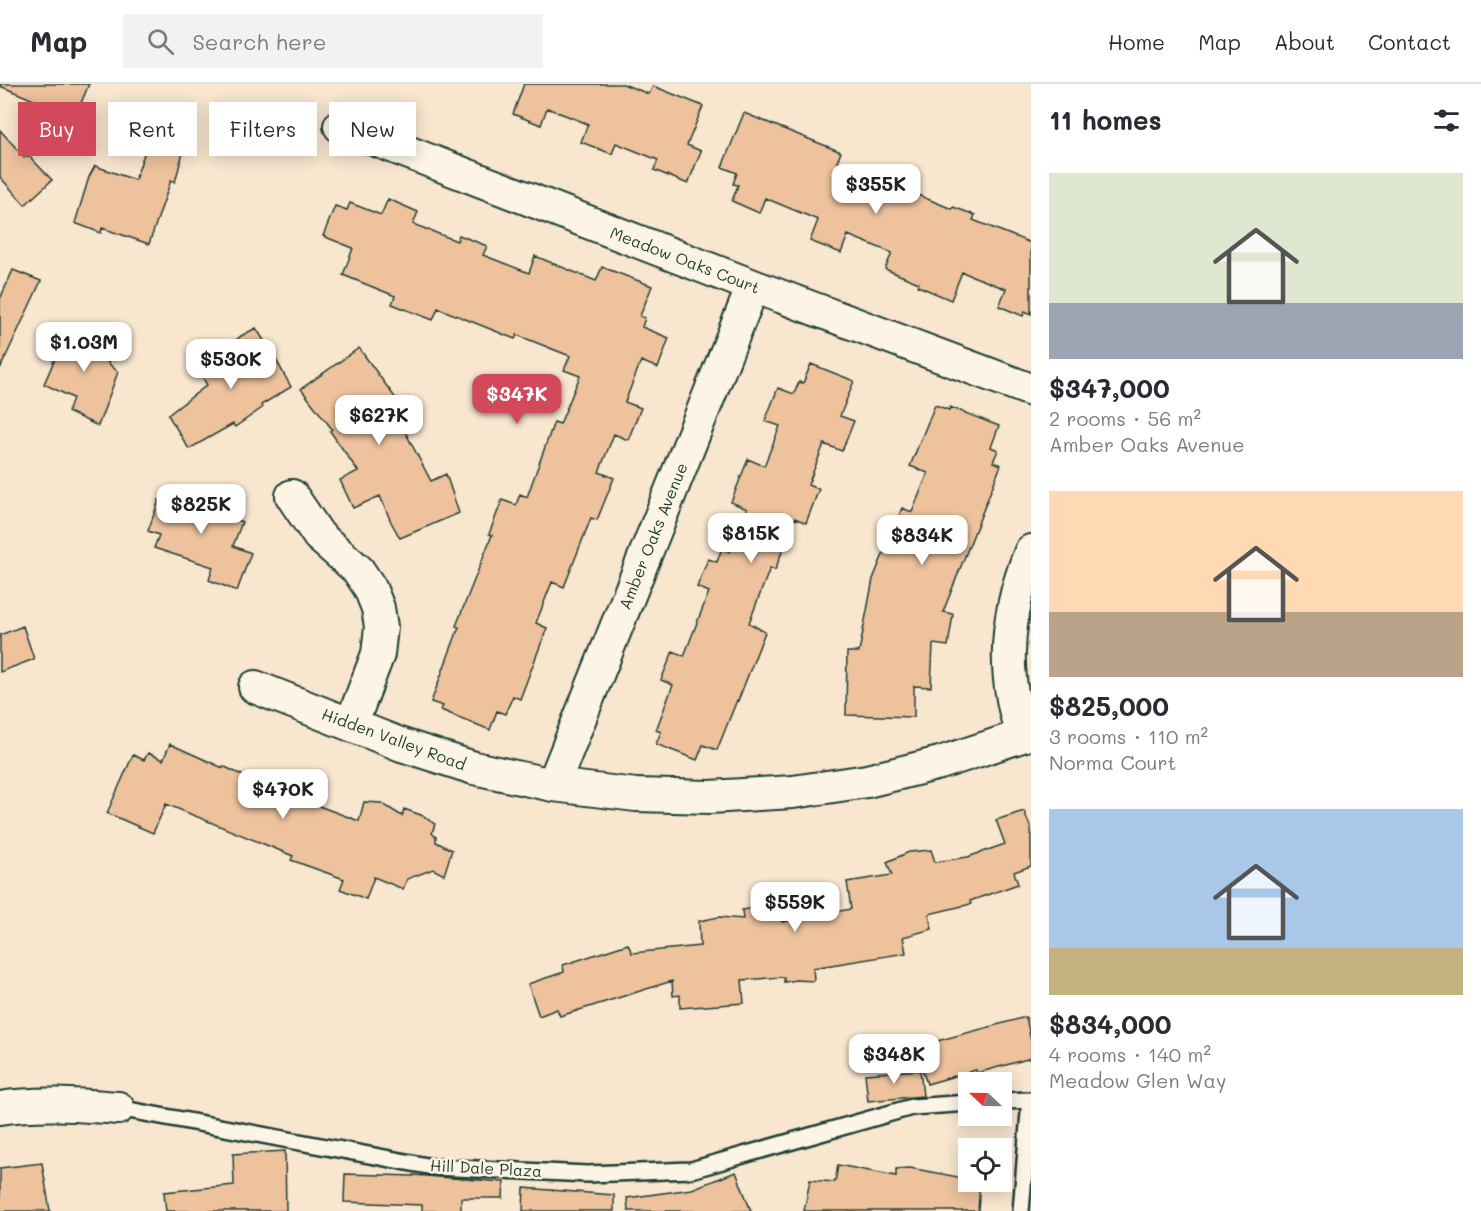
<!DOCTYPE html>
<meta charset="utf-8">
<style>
:root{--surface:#fff;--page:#f2f2f3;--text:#2b2b33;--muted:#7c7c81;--line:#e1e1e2;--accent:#d1495b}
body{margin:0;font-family:Mali,sans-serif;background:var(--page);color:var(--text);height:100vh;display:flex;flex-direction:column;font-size:22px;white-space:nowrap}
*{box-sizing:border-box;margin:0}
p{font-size:20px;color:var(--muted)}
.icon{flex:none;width:33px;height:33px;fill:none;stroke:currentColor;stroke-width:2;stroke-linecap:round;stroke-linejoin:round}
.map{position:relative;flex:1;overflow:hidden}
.sheet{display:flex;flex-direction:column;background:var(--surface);width:450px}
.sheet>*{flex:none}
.hud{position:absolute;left:18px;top:18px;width:570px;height:54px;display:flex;gap:12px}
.needle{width:39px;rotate:292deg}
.buttons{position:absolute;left:958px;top:988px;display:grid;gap:12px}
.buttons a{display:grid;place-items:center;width:54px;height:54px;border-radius:0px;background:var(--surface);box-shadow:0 3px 15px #0003;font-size:30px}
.price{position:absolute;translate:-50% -51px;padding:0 14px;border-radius:12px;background:#fff;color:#222;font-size:20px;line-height:39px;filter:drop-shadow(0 2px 3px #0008)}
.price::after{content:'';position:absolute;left:50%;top:36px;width:18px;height:14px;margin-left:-9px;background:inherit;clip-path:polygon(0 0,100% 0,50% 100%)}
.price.on{background:var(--accent);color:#fff}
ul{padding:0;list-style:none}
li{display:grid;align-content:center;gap:12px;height:318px;padding:0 18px}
li span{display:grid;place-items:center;height:186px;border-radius:0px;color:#555}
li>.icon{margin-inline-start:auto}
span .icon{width:108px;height:108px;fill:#fffc;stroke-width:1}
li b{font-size:26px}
h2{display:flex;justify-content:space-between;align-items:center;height:72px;padding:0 18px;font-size:26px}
.tag{padding:0 21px;border-radius:0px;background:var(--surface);box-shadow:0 3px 15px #0003;font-size:21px;line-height:54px}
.tag.on{background:var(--accent);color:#fff}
header{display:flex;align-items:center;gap:36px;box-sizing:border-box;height:84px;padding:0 30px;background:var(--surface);border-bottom:2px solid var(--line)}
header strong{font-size:28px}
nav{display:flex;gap:33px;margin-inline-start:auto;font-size:21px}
.search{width:420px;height:54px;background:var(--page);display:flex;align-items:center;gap:15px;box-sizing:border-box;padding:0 21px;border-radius:0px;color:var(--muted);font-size:22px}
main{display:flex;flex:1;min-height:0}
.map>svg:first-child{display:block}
</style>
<header>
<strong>Map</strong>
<div class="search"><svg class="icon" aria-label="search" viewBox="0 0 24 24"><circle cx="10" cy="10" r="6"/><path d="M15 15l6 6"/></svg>Search here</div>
<nav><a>Home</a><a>Map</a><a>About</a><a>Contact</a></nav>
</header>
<main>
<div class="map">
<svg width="1031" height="1127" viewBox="0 0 1031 1127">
<rect width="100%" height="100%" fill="#f8e6cf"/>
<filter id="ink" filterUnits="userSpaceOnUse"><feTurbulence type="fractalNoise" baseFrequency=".0167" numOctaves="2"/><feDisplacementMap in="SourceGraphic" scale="12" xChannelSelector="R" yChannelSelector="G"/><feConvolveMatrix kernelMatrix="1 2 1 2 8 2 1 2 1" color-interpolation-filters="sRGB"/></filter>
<g filter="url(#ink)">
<path fill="#edc29d" stroke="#1f3d34" stroke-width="1.5" d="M0 0H89L75 33 0 2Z
M524 0H623L649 10 653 2 703 22 687 61 701 67 688 100 654 86 658 76 616 59 612 70 581 58 588 40 547 24 541 41 513 30Z
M744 29 841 68 837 78 952 125 953 123 975 131 973 136 1031 159V230L1025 227 1023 232 999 222 1006 205 962 188 951 216 918 202 919 199 885 185 892 169 848 151 841 169 810 157 818 136 765 114 759 129 732 117 738 101 733 100 737 89 722 83Z
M154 41 187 54 175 98 171 96 149 160 102 144 101 149 75 139 89 93 95 82 135 96Z
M0 46 25 74 28 71 52 96 25 121 0 93Z
M388 115 418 128 413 140 457 157 459 151 487 162 483 171 529 189 535 172 596 197 602 183 652 202 640 232 645 234 642 243 669 254 658 284 641 277 625 318 641 324 628 356 614 350 599 388 614 394 597 436 591 434 564 503 552 498 536 539 547 544 520 615 513 612 505 630 497 627 490 646 441 626 443 622 431 618 459 543 456 542 492 451 489 450 502 416 516 421 520 410 527 413 554 338 560 340 580 292 564 286 570 272 517 251 515 255 438 224 433 236 392 220 395 212 343 191 353 164 323 152 335 122 347 126 350 119 381 131Z
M13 186 41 197 0 285V215Z
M70 240 96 248 114 258 108 279 118 288 98 342 68 328 73 314 44 300Z
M256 244 275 274 291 303 261 321 262 324 235 343 233 340 189 365 168 331 207 301 201 291 227 273 223 267 241 252Z
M359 264 410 334 401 340 431 397 446 390 459 429 400 454 391 438 380 412 353 424 340 396 358 387 330 347 332 345 301 305Z
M811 280 854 297 840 332 854 337 842 367 824 360 808 401 819 405 806 439 795 434 775 486 770 484 749 539 765 548 738 617 737 616 717 666 703 661 697 676 656 660 661 648 656 646 673 601 661 596 673 567 684 572 709 508 697 503 708 475 717 478 722 464 730 468 747 425 731 418 748 375 764 382 780 342 765 337 778 304 794 310 799 298 803 299Z
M935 321 949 326 950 323 999 342 991 363 998 366 993 378 1001 381 943 528 953 530 948 562 933 560 931 603 914 602V633L846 631 847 568H859L873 495 902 424 912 428 928 389 910 382Z
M172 403 237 424 234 435 242 438 233 462 251 469 237 507 209 496 213 483 154 464 159 451 148 447 159 416 167 419Z
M23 542 34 575 0 588V551Z
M170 660 223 684V682L269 704 274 691 290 696 304 706 300 715 359 737 364 718 381 719 402 732 404 725 421 731 435 740 432 749 436 753V758L452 766 444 791 433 785 407 795 403 805 374 793 366 815 340 805 344 795 291 776 293 772 166 720 153 749 107 729 133 671 144 676 148 669 163 676Z
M1024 727 1031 745V782L1014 788 1018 800 970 817 971 820 929 830 932 845 903 853 906 869 813 884 814 897 796 896 784 898V893L742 896 744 919 680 924V911L673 912 672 897 560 932 557 925 539 932 528 900 564 888 563 881 628 860 632 869 700 862 699 837 719 833 743 835 742 826 764 822 781 823 782 838 851 825 847 798 892 791 887 778 909 768 931 766 935 778 968 773 1005 760 996 736Z
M1026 933 1031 957V974L977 989 976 986 927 1000 915 963Z
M920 986 923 1012 868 1017 865 990Z
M285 1067 286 1127H166L164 1108 234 1101 233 1070Z
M42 1079 50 1127H0V1084Z
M838 1081 896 1092V1085L910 1084 969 1095V1098H980L978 1127H804L810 1096 835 1098Z
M736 1088 751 1127H628L627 1114 692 1105Z
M345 1090 413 1092V1091L504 1098 503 1114H461V1127H422V1121L344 1118Z
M524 1104 614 1111V1127H523Z"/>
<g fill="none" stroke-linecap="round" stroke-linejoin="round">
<defs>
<path id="lane" d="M1002 1017 1030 1016 1021 1127
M118 1024 433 1083 588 1090 691 1086 912 1023 969 1019"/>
<path id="street" d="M340 42 753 202 1031 306
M292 412 319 452 358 486 370 504 378 524 381 543 378 570 351 641
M255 603 402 661 474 684 553 701 636 711 710 713 793 708 867 697 940 679 1031 649
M1022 652C1019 640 1015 627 1013 615 1003 565 1012 514 1031 467
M553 701 753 202
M0 1024C39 1018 78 1021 118 1024"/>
</defs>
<use href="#lane" stroke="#1f3d34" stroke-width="20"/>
<use href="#street" stroke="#1f3d34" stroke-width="36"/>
<use href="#lane" stroke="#fcf5e5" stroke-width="15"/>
<use href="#street" stroke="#fcf5e5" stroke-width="32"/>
</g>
</g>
<g text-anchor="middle" stroke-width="5" stroke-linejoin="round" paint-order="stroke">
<g font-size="16" fill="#1f3d34" stroke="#fcf5e5">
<text transform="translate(685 176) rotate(21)" y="6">Meadow Oaks Court</text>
<text transform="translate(653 452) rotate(-68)" y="6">Amber Oaks Avenue</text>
<text transform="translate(394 655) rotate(20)" y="6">Hidden Valley Road</text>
<text transform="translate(486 1084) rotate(3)" y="6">Hill Dale Plaza</text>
</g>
</g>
</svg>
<div class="buttons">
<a><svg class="needle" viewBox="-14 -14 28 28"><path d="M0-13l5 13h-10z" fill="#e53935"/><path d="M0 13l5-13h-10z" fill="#7c7c81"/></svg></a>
<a><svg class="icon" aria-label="locate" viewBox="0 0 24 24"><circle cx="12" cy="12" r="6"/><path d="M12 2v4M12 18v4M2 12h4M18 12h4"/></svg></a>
</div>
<b class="price" style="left:876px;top:131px">$355K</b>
<b class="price" style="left:84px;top:289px">$1.03M</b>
<b class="price" style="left:231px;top:306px">$530K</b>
<b class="price on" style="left:517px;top:341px">$347K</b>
<b class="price" style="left:379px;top:362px">$627K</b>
<b class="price" style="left:201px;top:451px">$825K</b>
<b class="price" style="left:751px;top:480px">$815K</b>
<b class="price" style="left:922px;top:482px">$834K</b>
<b class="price" style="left:283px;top:736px">$470K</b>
<b class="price" style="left:795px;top:849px">$559K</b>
<b class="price" style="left:894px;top:1001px">$348K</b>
<div class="hud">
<a class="tag on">Buy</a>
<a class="tag">Rent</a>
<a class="tag">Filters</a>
<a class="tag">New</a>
</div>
</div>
<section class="sheet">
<h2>11 homes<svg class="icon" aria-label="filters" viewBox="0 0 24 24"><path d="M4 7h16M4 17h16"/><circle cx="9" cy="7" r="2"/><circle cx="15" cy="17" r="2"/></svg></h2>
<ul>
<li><span style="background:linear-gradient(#dfe7d0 70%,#9aa5b1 0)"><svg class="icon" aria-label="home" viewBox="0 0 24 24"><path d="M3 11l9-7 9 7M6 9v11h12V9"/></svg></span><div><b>$347,000</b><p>2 rooms · 56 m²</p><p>Amber Oaks Avenue</p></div></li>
<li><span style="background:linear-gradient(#ffd9b3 65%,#b9a48a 0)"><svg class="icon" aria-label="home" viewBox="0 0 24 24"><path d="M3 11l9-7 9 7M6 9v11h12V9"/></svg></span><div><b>$825,000</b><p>3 rooms · 110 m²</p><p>Norma Court</p></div></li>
<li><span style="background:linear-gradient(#a9c7e8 75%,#c2b280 0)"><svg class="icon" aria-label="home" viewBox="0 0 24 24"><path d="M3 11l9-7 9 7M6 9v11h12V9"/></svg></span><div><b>$834,000</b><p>4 rooms · 140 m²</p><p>Meadow Glen Way</p></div></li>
</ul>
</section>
</main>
